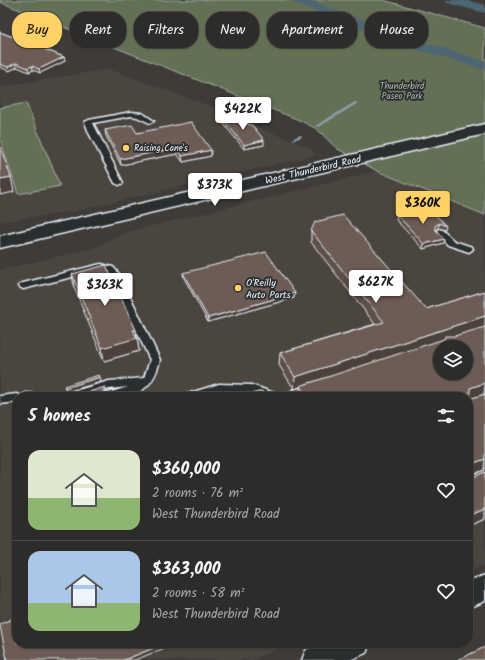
<!DOCTYPE html>
<meta charset="utf-8">
<style>
:root{--surface:#2e2c2b;--page:#363433;--text:#f1f3f6;--muted:#a7a7a9;--line:#494847;--accent:#ffd166}
body{margin:0;font-family:Kalam,sans-serif;background:var(--page);color:var(--text);height:100vh;display:flex;flex-direction:column;font-size:15px;white-space:nowrap}
*{box-sizing:border-box;margin:0}
p{font-size:13px;color:var(--muted)}
.icon{flex:none;width:22px;height:22px;fill:none;stroke:currentColor;stroke-width:2;stroke-linecap:round;stroke-linejoin:round}
.map{position:relative;flex:1;overflow:hidden}
.panel{position:absolute;left:12px;top:392px;width:461px;height:256px;display:flex;flex-direction:column;background:var(--surface);border-radius:16px;box-shadow:0 1px 3px #0004,0 0 0 1px var(--line)}
.panel>*{flex:none}
.guide{position:absolute;left:12px;top:12px;width:461px;height:36px;display:flex;gap:8px}
.buttons{position:absolute;left:433px;top:340px;display:grid;gap:8px}
.buttons a{display:grid;place-items:center;width:40px;height:40px;border-radius:50%;background:var(--surface);box-shadow:0 1px 3px #0004,0 0 0 1px var(--line);font-size:20px}
.price{position:absolute;translate:-50% -34px;padding:0 9px;border-radius:4px;background:#fff;color:#222;font-size:13px;line-height:26px;filter:drop-shadow(0 1px 2px #0008)}
.price::after{content:'';position:absolute;left:50%;top:24px;width:12px;height:9px;margin-left:-6px;background:inherit;clip-path:polygon(0 0,100% 0,50% 100%)}
.price.current{background:var(--accent);color:#111}
ul{padding:0;list-style:none}
li{display:flex;align-items:center;gap:12px;height:100px;padding:0 16px}
li+li{border-top:1px solid var(--line)}
li span{display:grid;place-items:center;flex:none;width:112px;height:80px;border-radius:12px;color:#555}
li>.icon{margin-inline-start:auto}
span .icon{width:48px;height:48px;fill:#fffc;stroke-width:1}
li b{font-size:17px}
h2{display:flex;justify-content:space-between;align-items:center;height:48px;padding:0 16px;font-size:17px}
.chip{padding:0 14px;border-radius:16px;background:var(--surface);box-shadow:0 1px 3px #0004,0 0 0 1px var(--line);font-size:14px;line-height:36px}
.chip.current{background:var(--accent);color:#111}
.map>svg:first-child{display:block}
</style>
<div class="map">
<svg width="485" height="660" viewBox="0 0 485 660">
<rect width="100%" height="100%" fill="#3e3b39"/>
<filter id="ink" filterUnits="userSpaceOnUse"><feTurbulence type="fractalNoise" baseFrequency=".025" numOctaves="2"/><feDisplacementMap in="SourceGraphic" scale="8" xChannelSelector="R" yChannelSelector="G"/><feConvolveMatrix kernelMatrix="1 2 1 2 8 2 1 2 1" color-interpolation-filters="sRGB"/></filter>
<g filter="url(#ink)">
<path fill="#4c4541" fill-rule="evenodd" d="M108 69 251 121 252 125 309 147 317 155 75 211 0 222V87Z
M377 171 485 215V565L468 572V397H17V643H293L252 660H0V270L93 248 127 232ZM440 347H466V373H440Z"/>
<path fill="#646f56" stroke="#a6b0a7" d="M0 0H383L485 28V215L377 171 336 148 317 129 299 120 0 2Z
M26 103 60 186 18 194 0 139V108Z"/>
<g fill="none" stroke-linecap="round" stroke-linejoin="round">
<path fill="#8c9ea8" fill-rule="evenodd" d="M355 102 358 103 319 127 315 126Z
M300 135 302 136V137L294 140 292 139Z"/>
<path fill="#4e6673" fill-rule="evenodd" d="M292 0H309L422 42 485 61V70L412 48 294 3Z
M445 0H465L485 5V13L447 3Z"/>
<defs>
<path id="lane" d="M131 112 142 113 154 121 150 123 137 117 131 116 93 123 123 183 119 185 115 183 89 133 85 122 89 120Z
M414 200H420L421 202 420 209 425 214 424 216H418L412 209Z
M439 229 442 230 454 241 472 247 473 249 469 252 448 245 435 232Z
M101 264 113 267 120 275 160 360C152 393 135 397 104 397L105 394 128 387 109 389 83 397H64L65 394 109 381 144 378 150 360 111 276 107 271 101 270 23 289 18 286 23 283Z
M219 384 251 385 280 395 312 384 316 385 317 388 316 391 297 397H262L251 393 219 392 204 397H186L187 394Z
M26 393 38 394 39 397H17V402L0 404V396L17 394 21 396Z"/>
<path id="street" d="M485 575V601L468 608V582Z
M322 643H370L366 653 350 660H302L306 650Z"/>
<path id="secondary" d="M485 124V134L0 248V236Z"/>
</defs>
<use href="#lane" stroke="#e8f1f8" stroke-width="3"/>
<use href="#street" stroke="#e8f1f8" stroke-width="3"/>
<use href="#secondary" stroke="#e8f1f8" stroke-width="3"/>
<use href="#lane" fill="#2a2d2e" fill-rule="evenodd"/>
<use href="#street" fill="#2a2d2e" fill-rule="evenodd"/>
<use href="#secondary" fill="#2a2d2e" fill-rule="evenodd"/>
</g>
<path fill="#5d4f48" stroke="#e8f1f8" d="M0 32 64 57 65 61 40 73 33 70 29 72 17 67 9 71 0 67Z
M218 113 264 145 244 149 218 117Z
M105 130 137 133 211 150V156L183 162 177 154 121 165 106 136Z
M419 213 446 226 445 230 438 228 435 230 444 239 443 243 423 249 396 220 397 215Z
M311 231 426 309 485 291V470L471 475 473 477 485 472V519L468 526V397H299L300 387 294 389 279 365 280 353 375 324 311 242Z
M183 273 294 298 208 322 184 278Z
M72 274 138 342 139 351 104 361 74 287Z"/>
<path fill="#4c403b" stroke="#e8f1f8" d="M64 57 65 61 40 73 39 69Z
M16 63 17 67 9 71 8 67Z
M32 66 33 70 29 72 28 68Z
M264 140V145L244 149V145Z
M177 148V154L121 165 120 159Z
M211 150V156L183 162 182 156Z
M11 177 14 192 0 195V179Z
M439 223 438 228 434 231 435 226Z
M444 239 443 243 423 249 424 244Z
M295 293 294 298 208 322V318Z
M485 316V328L300 386V387L294 389 295 377Z
M133 330H136L139 351 104 361 102 348Z
M100 377 101 382 66 392 65 388Z
M485 383 484 394 468 400 470 388Z
M105 387 106 392 103 397H89Z
M427 393 426 397H415Z
M485 459 484 470 468 476 471 464Z
M485 509V519L468 526V516Z
M166 643H177L135 660H124Z"/>
<path fill="#6c5c54" stroke="#e8f1f8" fill-rule="evenodd" d="M0 32 64 57 39 69 32 66 28 68 16 63 8 67 0 64Z
M218 113 253 126 264 140 244 145Z
M191 122 211 150 182 156 177 148 120 159 105 130 132 125 137 133Z
M0 147 11 177 0 179Z
M428 207 446 226 439 223 435 226V229L444 239 424 244 397 215 416 211 419 213H425Z
M343 215 426 309 485 291V316L295 377 280 353 384 322 311 231 315 222Z
M266 252 295 293 208 318 183 273Z
M106 265 136 330H133L137 338 102 348 72 274Z
M485 327V383L470 388V397L472 398 485 394V459L471 464V475L473 477 485 472V509L468 516V397H429L427 393 415 397H307L300 386 444 339 445 336H454ZM440 347H466V373H440Z
M99 375 100 377 65 388 64 386Z
M105 387 102 393 89 397H68L67 394H82Z
M262 391 266 397H241Z
M17 617V643H166L124 660H7L0 626V624Z
M485 647V660H457Z"/>
</g>
<g fill="#ffd166" stroke="#2a2d2e" stroke-width="1.5">
<circle cx="126" cy="148" r="4"/>
<circle cx="238" cy="288" r="4"/>
</g>
<g text-anchor="middle" stroke-width="3.5" stroke-linejoin="round" paint-order="stroke">
<g font-size="9" fill="#adb6af" stroke="#2a2d2e">
<text x="402" y="89">Thunderbird<tspan x="402" dy="10">Paseo Park</tspan></text>
</g>
<g font-size="9" fill="#e8f1f8" stroke="#2a2d2e" text-anchor="start">
<text x="134" y="151">Raising Cane's</text>
</g>
<g font-size="10" fill="#e8f1f8" stroke="#2a2d2e">
<text transform="translate(313 169) rotate(-13)" y="4">West Thunderbird Road</text>
</g>
<g font-size="10" fill="#e8f1f8" stroke="#2a2d2e" text-anchor="start">
<text x="246" y="286">O'Reilly<tspan x="246" dy="12">Auto Parts</tspan></text>
</g>
</g>
</svg>
<div class="buttons">
<a><svg class="icon" aria-label="layers" viewBox="0 0 24 24"><path d="M12 4l9 5-9 5-9-5zM3 14l9 5 9-5"/></svg></a>
</div>
<b class="price" style="left:243px;top:131px">$422K</b>
<b class="price" style="left:215px;top:207px">$373K</b>
<b class="price current" style="left:423px;top:225px">$360K</b>
<b class="price" style="left:376px;top:304px">$627K</b>
<b class="price" style="left:105px;top:307px">$363K</b>
<div class="guide">
<a class="chip current">Buy</a>
<a class="chip">Rent</a>
<a class="chip">Filters</a>
<a class="chip">New</a>
<a class="chip">Apartment</a>
<a class="chip">House</a>
</div>
<section class="panel">
<h2>5 homes<svg class="icon" aria-label="filters" viewBox="0 0 24 24"><path d="M4 7h16M4 17h16"/><circle cx="9" cy="7" r="2"/><circle cx="15" cy="17" r="2"/></svg></h2>
<ul>
<li><span style="background:linear-gradient(#dfe7d0 60%,#8fb573 0)"><svg class="icon" aria-label="home" viewBox="0 0 24 24"><path d="M3 11l9-7 9 7M6 9v11h12V9"/></svg></span><div><b>$360,000</b><p>2 rooms · 76 m²</p><p>West Thunderbird Road</p></div><svg class="icon" aria-label="heart" viewBox="0 0 24 24"><path d="M12 20l-8-8c-3-5 5-10 8-4 3-6 11-1 8 4z"/></svg></li>
<li><span style="background:linear-gradient(#a9c7e8 65%,#8fb573 0)"><svg class="icon" aria-label="home" viewBox="0 0 24 24"><path d="M3 11l9-7 9 7M6 9v11h12V9"/></svg></span><div><b>$363,000</b><p>2 rooms · 58 m²</p><p>West Thunderbird Road</p></div><svg class="icon" aria-label="heart" viewBox="0 0 24 24"><path d="M12 20l-8-8c-3-5 5-10 8-4 3-6 11-1 8 4z"/></svg></li>
</ul>
</section>
</div>
